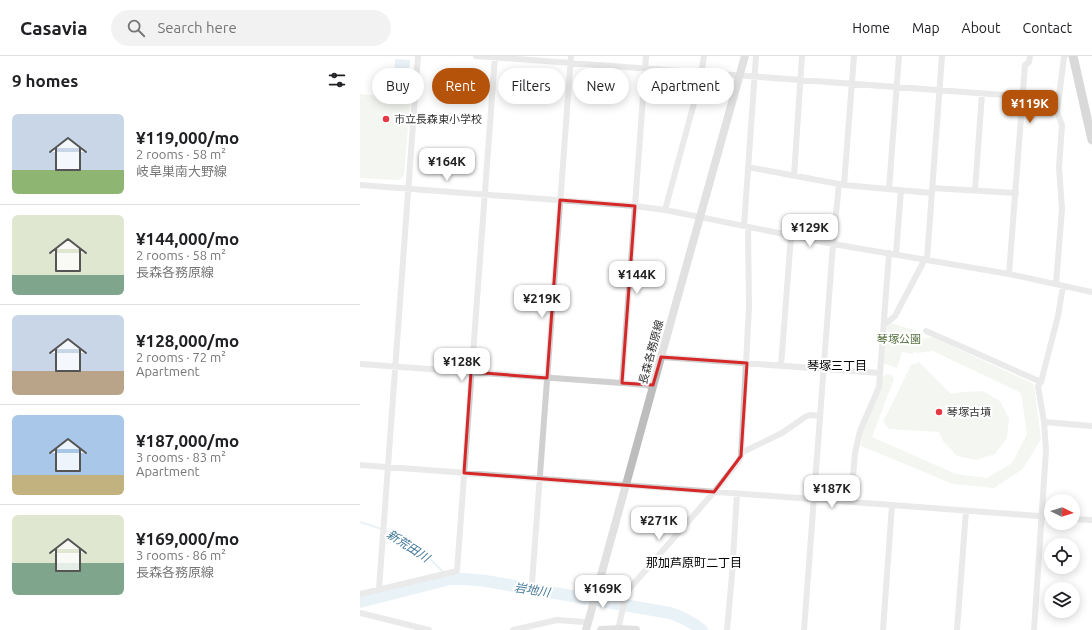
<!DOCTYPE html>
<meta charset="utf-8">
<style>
:root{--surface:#fff;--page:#f2f2f2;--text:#202124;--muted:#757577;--line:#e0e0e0;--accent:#b45309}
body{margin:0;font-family:Ubuntu,"Noto Sans JP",sans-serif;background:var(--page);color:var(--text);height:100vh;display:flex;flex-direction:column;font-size:15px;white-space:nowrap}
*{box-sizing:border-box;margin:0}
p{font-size:13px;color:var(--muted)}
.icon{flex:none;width:22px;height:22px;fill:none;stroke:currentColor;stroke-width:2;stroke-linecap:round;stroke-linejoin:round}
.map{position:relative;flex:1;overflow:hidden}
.sheet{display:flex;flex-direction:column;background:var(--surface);width:360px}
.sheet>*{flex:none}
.guide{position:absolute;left:12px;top:12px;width:380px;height:36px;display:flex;gap:8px}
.needle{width:26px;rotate:95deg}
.tools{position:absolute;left:684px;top:438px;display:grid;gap:8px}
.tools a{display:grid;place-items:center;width:36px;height:36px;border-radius:50%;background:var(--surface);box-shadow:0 2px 10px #0003;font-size:20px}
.price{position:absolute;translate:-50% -34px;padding:0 9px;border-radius:8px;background:#fff;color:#222;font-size:13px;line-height:26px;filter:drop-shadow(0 1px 2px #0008)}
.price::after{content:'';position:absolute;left:50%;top:24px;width:12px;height:9px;margin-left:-6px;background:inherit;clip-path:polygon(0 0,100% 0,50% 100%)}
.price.selected{background:var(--accent);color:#fff}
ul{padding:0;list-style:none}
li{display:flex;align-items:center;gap:12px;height:100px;padding:0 12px}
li+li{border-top:1px solid var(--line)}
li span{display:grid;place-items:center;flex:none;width:112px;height:80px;border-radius:6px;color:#555}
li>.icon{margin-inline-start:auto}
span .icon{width:48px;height:48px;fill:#fffc;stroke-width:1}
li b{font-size:17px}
h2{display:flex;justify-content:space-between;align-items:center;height:48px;padding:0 12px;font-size:17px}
.tag{padding:0 14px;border-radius:18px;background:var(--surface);box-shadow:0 2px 10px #0003;font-size:14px;line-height:36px}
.tag.selected{background:var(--accent);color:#fff}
header{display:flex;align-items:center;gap:24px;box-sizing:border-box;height:56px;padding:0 20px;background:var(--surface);border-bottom:1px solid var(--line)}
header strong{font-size:19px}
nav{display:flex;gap:22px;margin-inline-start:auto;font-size:14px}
.search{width:280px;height:36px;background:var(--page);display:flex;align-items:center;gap:10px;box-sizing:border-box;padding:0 14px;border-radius:22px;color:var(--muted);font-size:15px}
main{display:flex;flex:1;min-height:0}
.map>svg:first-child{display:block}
</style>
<header>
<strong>Casavia</strong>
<div class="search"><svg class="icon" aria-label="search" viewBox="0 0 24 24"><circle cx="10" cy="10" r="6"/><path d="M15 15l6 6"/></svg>Search here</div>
<nav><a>Home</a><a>Map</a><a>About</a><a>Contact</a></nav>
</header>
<main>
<section class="sheet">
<h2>9 homes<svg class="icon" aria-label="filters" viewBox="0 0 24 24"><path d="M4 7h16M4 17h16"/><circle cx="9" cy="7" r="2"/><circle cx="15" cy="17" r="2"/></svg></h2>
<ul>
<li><span style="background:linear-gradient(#c9d6e8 70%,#8fb573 0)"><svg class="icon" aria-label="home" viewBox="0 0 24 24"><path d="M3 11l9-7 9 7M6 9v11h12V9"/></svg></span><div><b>¥119,000/mo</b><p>2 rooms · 58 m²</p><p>岐阜巣南大野線</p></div></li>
<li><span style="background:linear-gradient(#dfe7d0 75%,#7fa58c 0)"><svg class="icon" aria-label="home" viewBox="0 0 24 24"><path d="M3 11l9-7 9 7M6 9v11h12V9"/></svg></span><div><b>¥144,000/mo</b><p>2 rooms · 58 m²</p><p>長森各務原線</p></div></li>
<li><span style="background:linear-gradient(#c9d6e8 70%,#b9a48a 0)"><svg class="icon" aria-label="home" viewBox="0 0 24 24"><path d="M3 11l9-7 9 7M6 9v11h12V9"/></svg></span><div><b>¥128,000/mo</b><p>2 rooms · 72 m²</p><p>Apartment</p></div></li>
<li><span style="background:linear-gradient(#a9c7e8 75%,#c2b280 0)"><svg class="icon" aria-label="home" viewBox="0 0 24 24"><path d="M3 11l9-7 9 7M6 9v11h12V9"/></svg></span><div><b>¥187,000/mo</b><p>3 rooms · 83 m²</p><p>Apartment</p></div></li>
<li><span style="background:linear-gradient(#dfe7d0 60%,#7fa58c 0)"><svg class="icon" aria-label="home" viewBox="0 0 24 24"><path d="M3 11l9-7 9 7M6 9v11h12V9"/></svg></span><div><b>¥169,000/mo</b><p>3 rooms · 86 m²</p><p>長森各務原線</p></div></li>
</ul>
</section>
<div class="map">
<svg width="732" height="574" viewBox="0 0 732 574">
<rect width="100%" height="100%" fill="#fff"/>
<path fill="#e6ecdf" d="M0 38 19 40V45L50 47 44 120 39 124 0 122Z
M531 267 563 277 561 283 572 281 674 328 681 383 663 413 634 432 593 428 501 390 502 375 522 322 526 318 532 319 534 323 512 381 596 418 627 422 652 407 667 378 661 337 573 295 557 297 554 295 553 298 542 296 537 312 522 307 527 270Z
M559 306 591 338 603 336 623 335 640 345 649 362 647 382 635 398 616 404 597 400 583 385 579 376 529 373 523 366 551 309Z"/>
<path fill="#cfe2ee" d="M35 3 50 4 48 28 34 27Z"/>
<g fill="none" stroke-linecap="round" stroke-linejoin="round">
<path stroke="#cfe2ee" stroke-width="2" d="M0 466 28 475 65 498 90 523"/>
<path stroke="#cfe2ee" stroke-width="12" d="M0 546 90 523H105L126 525 310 557C322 561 332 566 342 574"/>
<path stroke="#d0d0d0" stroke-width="6" d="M116 0 698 43
M388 111 484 129 572 137
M434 120 442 0
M0 129 275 150 305 154 473 188 649 218 732 236
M484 129 494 0
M572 132 656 137
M529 133 539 0
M615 134 622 38
M305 154 340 25 344 0
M384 170 396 0
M536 198 541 134
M567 203 582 0
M649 218 665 9 669 6 670 0
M696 228 702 153 699 111 702 69 697 56 704 1 705 0
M524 269 535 260 565 203
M566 275 681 326
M301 301 520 317
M0 308 262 327 286 329 293 331
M421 310 431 180
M262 327 286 0
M684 366 732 370
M381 395H385L422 377 445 361 450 359 460 360
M0 409 691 461
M491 445 495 397 500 375 519 331 529 197
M713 463 732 464
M172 527 211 0
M19 533 58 0
M0 538 97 515 135 0
M0 557 69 574
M153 574 197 564 224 566
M258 574 265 542 270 532 354 436 378 406 381 400 389 251 388 171
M367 574 372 519 377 438
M444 574 473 188 479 128
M523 574 532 449
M597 574 606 455
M674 574 686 394 684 366 678 330 681 326 698 260 703 230"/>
<path stroke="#bdbdbd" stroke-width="8" d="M226 574 311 265 385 0
M241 574 259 573 276 574"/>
<path stroke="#ababab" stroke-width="9" d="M713 0 732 84"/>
</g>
<path d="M0 0H732V574H0ZM200 144 275 150 262 327 293 329 301 301 387 307 381 400 354 436 104 417 111 316 187 322Z" fill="#fff" fill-opacity=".55" fill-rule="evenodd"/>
<path fill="none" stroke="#d62828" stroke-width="3" stroke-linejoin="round" d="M200 144 275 150 262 327 293 329 301 301 387 307 381 400 354 436 104 417 111 316 187 322Z"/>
<g fill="#e63946" stroke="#fff" stroke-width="1.5">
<circle cx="26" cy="63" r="4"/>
<circle cx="579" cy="356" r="4"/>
</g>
<g text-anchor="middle" stroke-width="4" stroke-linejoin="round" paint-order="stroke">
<g font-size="11" fill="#333" stroke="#fff" text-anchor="start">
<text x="34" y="67">市立長森東小学校</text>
<text x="587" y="360">琴塚古墳</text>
</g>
<g font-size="11" fill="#56703f" stroke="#fff">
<text x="539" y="287">琴塚公園</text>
</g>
<g font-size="11" fill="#333" stroke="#fff">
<text transform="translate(291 296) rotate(-75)" y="4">長森各務原線</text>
</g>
<g font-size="12" fill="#000" stroke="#fff">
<text x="477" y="314">琴塚三丁目</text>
<text x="334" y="511">那加芦原町二丁目</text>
</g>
<g font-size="12" font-style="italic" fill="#3f7597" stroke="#fff">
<text transform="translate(48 490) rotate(33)" y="4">新荒田川</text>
<text transform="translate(172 534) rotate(9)" y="4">岩地川</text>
</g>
</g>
</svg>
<div class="tools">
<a><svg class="needle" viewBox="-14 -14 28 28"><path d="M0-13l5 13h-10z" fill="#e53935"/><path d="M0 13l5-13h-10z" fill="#757577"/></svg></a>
<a><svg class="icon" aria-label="locate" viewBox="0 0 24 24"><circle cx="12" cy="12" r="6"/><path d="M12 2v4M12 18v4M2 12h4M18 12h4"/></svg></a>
<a><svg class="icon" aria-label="layers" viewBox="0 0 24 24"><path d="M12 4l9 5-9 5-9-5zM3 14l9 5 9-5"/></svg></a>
</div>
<b class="price selected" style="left:670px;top:68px">¥119K</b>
<b class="price" style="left:87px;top:126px">¥164K</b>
<b class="price" style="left:450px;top:192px">¥129K</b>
<b class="price" style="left:277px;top:239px">¥144K</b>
<b class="price" style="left:182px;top:263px">¥219K</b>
<b class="price" style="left:102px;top:326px">¥128K</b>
<b class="price" style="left:472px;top:453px">¥187K</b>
<b class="price" style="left:299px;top:485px">¥271K</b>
<b class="price" style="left:243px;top:553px">¥169K</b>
<div class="guide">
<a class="tag">Buy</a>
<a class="tag selected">Rent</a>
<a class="tag">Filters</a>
<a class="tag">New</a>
<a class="tag">Apartment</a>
</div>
</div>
</main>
